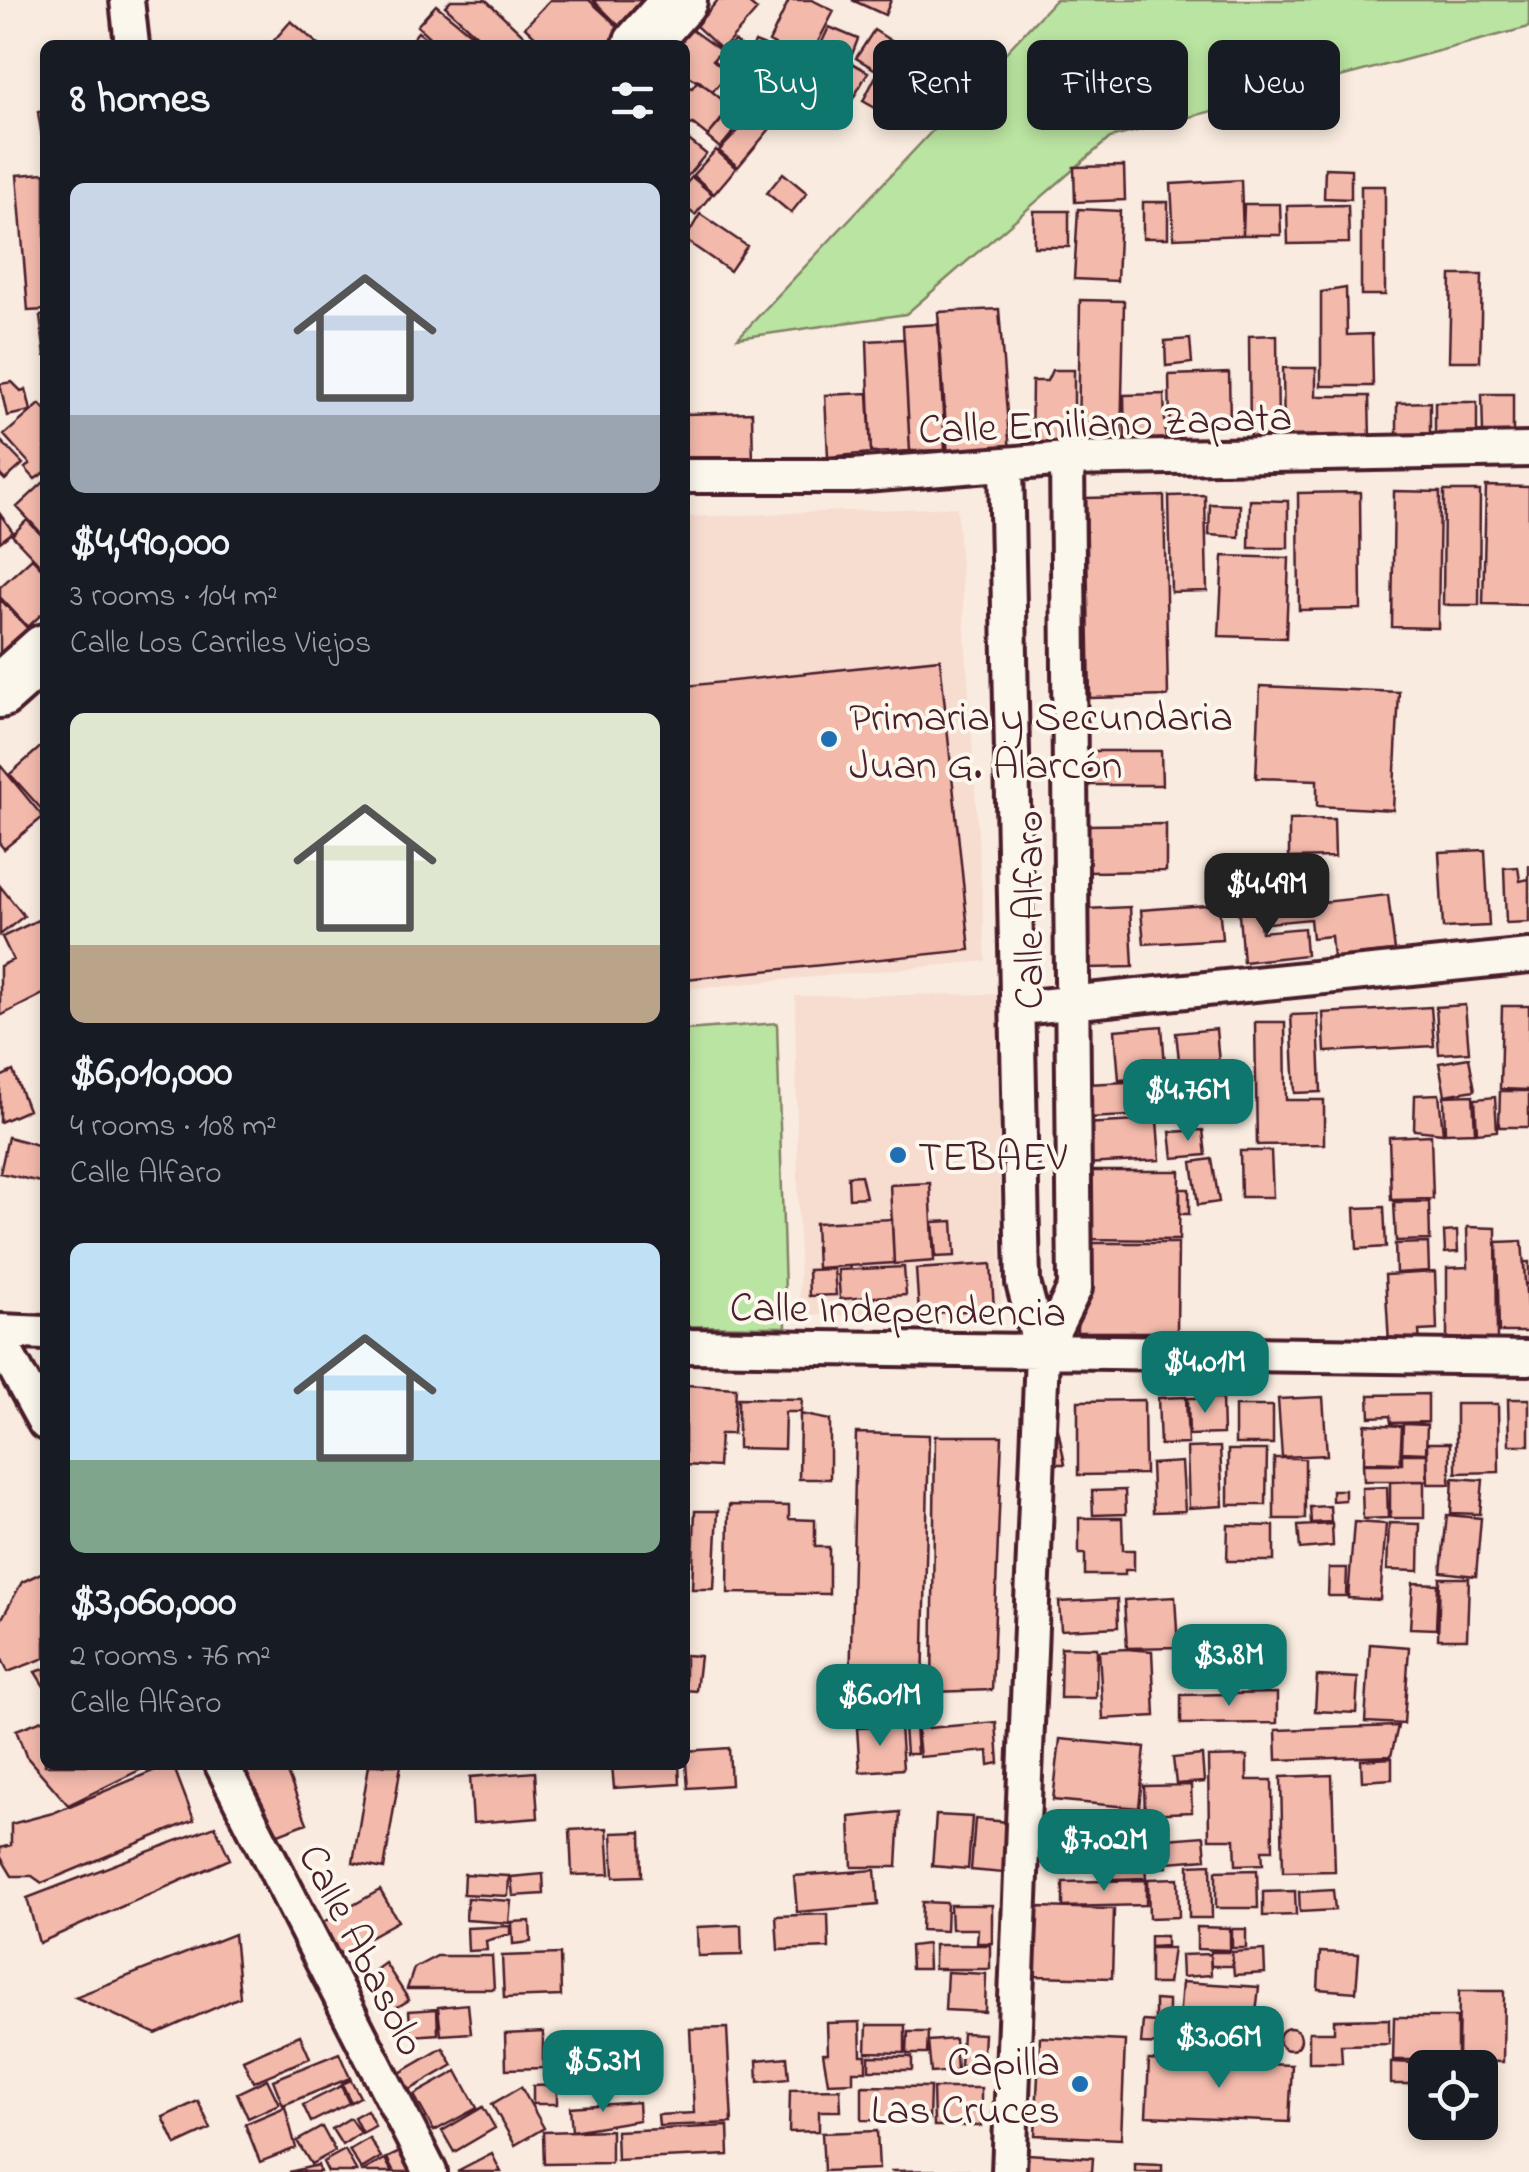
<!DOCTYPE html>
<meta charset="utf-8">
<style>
:root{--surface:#171b24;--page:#242831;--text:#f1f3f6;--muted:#9ea1a6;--accent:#0f766e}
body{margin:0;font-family:"Indie Flower",sans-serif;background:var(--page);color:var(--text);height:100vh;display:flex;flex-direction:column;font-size:38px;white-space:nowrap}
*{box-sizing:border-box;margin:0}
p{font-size:32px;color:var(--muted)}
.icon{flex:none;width:55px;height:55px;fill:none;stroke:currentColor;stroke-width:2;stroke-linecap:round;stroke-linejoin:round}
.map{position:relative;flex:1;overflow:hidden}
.panel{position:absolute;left:40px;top:40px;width:650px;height:1730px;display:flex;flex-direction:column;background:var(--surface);border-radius:15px;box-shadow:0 5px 15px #0003}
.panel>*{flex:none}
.guide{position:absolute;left:720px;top:40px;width:658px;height:90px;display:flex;gap:20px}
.buttons{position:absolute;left:1408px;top:2050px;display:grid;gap:20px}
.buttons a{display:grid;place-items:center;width:90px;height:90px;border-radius:15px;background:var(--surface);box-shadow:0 5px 15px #0003;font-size:50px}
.price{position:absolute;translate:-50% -85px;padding:0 22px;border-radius:20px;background:var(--accent);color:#fff;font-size:32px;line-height:65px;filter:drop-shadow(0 2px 5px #0008)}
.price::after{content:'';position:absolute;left:50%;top:60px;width:30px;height:22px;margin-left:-15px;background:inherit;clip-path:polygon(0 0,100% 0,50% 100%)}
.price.current{background:#222;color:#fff}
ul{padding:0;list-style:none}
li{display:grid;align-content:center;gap:20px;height:530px;padding:0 30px}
li span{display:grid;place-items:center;height:310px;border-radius:15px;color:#555}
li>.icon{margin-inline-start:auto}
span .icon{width:180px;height:180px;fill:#fffc;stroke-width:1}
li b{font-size:42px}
h2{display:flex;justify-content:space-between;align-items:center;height:120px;padding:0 30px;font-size:42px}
.pill{padding:0 35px;border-radius:15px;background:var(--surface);box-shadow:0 5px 15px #0003;font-size:35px;line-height:90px}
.pill.current{background:var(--accent);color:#fff}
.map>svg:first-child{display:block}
</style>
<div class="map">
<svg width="1529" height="2172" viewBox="0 0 1529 2172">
<rect width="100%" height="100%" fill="#f9ebdf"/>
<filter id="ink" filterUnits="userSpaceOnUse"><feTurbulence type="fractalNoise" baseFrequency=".01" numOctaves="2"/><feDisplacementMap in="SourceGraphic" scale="20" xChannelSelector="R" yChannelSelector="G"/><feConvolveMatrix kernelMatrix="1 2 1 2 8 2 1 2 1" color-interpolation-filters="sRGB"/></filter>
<g filter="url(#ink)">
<path fill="#f7dcd0" d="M957 507 986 961 685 989V517Z
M998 994 1001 1321 800 1314 795 996Z"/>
<path fill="#bae4a1" stroke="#828266" stroke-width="2.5" d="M1055 0H1529V27L1110 138 906 314 738 338Z
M777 1023 786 1327 685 1326V1030Z"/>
<path fill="#f3baac" stroke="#4a1f2b" stroke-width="2.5" d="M451 0H486L534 45H487L445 6Z
M550 0H589L622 30 608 45H544L525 27Z
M593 0H655L624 31Z
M718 0H745L757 10 722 50 696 26Z
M789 0H812L834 11 808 61 769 42Z
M852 0H891L885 15Z
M436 5 474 36 466 45H438L417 26Z
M291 21 319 45H270Z
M829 27 858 39 851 57 821 44Z
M689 28 721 51 713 60 728 73 713 91 685 74V45H675Z
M874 30 901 47 883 74 856 58Z
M418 32 435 45H407Z
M734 41 758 60 744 77 720 58Z
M755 42 801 60 797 70 751 52Z
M828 50 868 72 850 104 810 83Z
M763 59 788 69 778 94 753 83Z
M876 76 905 92 891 117 863 101Z
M698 80 731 107 708 136 693 124 685 127V86L692 88Z
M732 108 744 119 720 148 707 137Z
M758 110 774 124 738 167 719 151Z
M45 111V156L38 112Z
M685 137 706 154 685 179Z
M716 150 736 168 714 194 693 175Z
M1124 166 1125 200 1075 202 1074 167Z
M1325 168 1351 169V199L1324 198Z
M45 173V310L28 311 17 175Z
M783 173 807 193 791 213 767 193Z
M692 177 712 194 695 215 685 207V185Z
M1241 180 1243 235 1174 238 1171 184Z
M1361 186H1385V295H1361Z
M1143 202H1168V238H1143Z
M1244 204H1280L1281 235H1243Z
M1348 205 1349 243 1288 244 1287 206Z
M1078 209 1120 211 1117 281 1074 279Z
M1034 211H1069V247H1034Z
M700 214 747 246 730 271 685 240Z
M1451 275H1482L1480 361H1449Z
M1346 288 1347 335 1372 334 1373 386H1321V292Z
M1080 300 1124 301 1121 447 1078 446Z
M999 309 1010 453 948 457 938 312Z
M45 315V357L40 316Z
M938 324 945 450 910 451 903 326Z
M1277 335 1278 438H1250L1249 336Z
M904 339 910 451 871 453 867 341Z
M1190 339 1192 363 1166 366 1165 341Z
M1283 368H1316V396H1369L1370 440 1284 441Z
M1052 370H1074V454L1031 453 1032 381H1047Z
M1229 373 1230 422 1170 424 1169 375Z
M12 382 21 391 26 389 31 411 7 416 0 384Z
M868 393 871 453 828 457 825 395Z
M1164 394 1166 446 1125 447 1124 395Z
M1482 394H1513V434H1483Z
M1430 402V435H1397V403Z
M1435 402H1477V439L1435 438Z
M40 404 45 410V472L35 479 25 468 30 464 4 435Z
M752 412 753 465 685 467V414Z
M1 441 23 464 5 480 0 475Z
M45 481V535L44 536 17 507Z
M1486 486 1529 487V605L1483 604Z
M1394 491 1440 492 1438 628 1392 627Z
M1444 491H1480L1479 605H1443Z
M1360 492 1361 609 1299 610 1298 493Z
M1205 495 1207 591 1171 592 1169 496Z
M1164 496 1168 696 1090 698 1086 498Z
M1250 500 1288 501V548H1249Z
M1210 504 1240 505 1239 537 1209 535Z
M0 514 13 532 0 542Z
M27 520 45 539V570L12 535Z
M1223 556 1289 558 1286 638 1219 636Z
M32 558 45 572V611L28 627 0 597V587Z
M0 599 29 630 0 656Z
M940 659 970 950 685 979V686Z
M1260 686 1399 692 1393 810 1317 806V780L1256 778Z
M45 743V813L10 774Z
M1091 751H1161L1162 785H1090Z
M0 765 43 817 4 849 0 844Z
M1334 819 1335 857 1289 858V820Z
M1166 824V871L1088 872 1087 825Z
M1485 850 1489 926 1443 928 1439 852Z
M1529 865V922L1506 923 1504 868 1518 867 1520 881 1529 879Z
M0 886 24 916 0 935Z
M1388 895 1395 951 1333 958 1331 936 1312 938 1310 919 1269 923 1267 908Z
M1258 901 1261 932 1304 928 1306 955 1243 962 1238 903Z
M1219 904 1222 939 1144 944 1141 910Z
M1130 907 1133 967 1088 968 1086 909Z
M40 919 45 929V993L0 1016V966L13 960 2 937Z
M1465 1005 1469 1052 1439 1054 1436 1007Z
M1502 1006H1529V1090L1500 1089Z
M1431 1007 1434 1046 1325 1052 1323 1013Z
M1318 1014 1321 1092 1295 1093 1291 1015Z
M1255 1022H1285L1286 1100H1324V1144L1257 1145Z
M1162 1026 1165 1066 1154 1067V1078L1119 1080 1115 1030Z
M1216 1029 1220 1074 1181 1078 1176 1033Z
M1469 1058 1475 1090 1445 1095 1439 1063Z
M13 1071 28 1110 0 1122V1077Z
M1147 1081 1148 1115 1088 1118 1087 1084Z
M1500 1091H1529V1127H1499Z
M1439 1094 1443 1133 1414 1130 1415 1095Z
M1473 1095 1475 1132 1445 1133 1444 1096Z
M1495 1097 1497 1131 1477 1133 1475 1099Z
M1157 1120 1160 1160 1085 1164 1083 1124Z
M1203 1130 1206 1155 1173 1158 1170 1132Z
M1431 1135 1433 1199 1391 1200 1389 1137Z
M8 1137 45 1147V1183L0 1173Z
M1240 1151H1271L1273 1197H1241Z
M1212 1159 1219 1202 1198 1205 1192 1162Z
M1083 1171H1180L1179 1240 1083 1239Z
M861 1175 866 1197 849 1198 848 1176Z
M930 1183 934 1261 894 1264 890 1185Z
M1180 1189H1189V1214H1180Z
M1394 1202H1429L1430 1240 1396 1241Z
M1384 1207 1386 1247 1357 1249 1355 1208Z
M892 1219 894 1263 817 1268 815 1223Z
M953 1221 955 1256 936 1257 933 1222Z
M1467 1227 1496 1228 1497 1339 1447 1340V1268L1468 1267Z
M1457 1231 1458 1252 1445 1253 1444 1232Z
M1522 1241 1529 1332H1499L1497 1242Z
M1077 1243H1178L1177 1332H1077Z
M1428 1243 1429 1271 1396 1273 1395 1244Z
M1524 1262H1529V1284H1525Z
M991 1264 994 1309 919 1314 916 1269Z
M904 1267 906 1295 840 1299 838 1270Z
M834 1269 836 1295 809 1296 808 1270Z
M1435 1272 1437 1330 1419 1331 1420 1343 1389 1344 1385 1275Z
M685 1385 736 1388 733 1434H720L718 1467 685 1465Z
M1428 1394V1422L1391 1423 1390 1416 1370 1417 1369 1395Z
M1186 1397 1188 1444 1160 1445 1158 1398Z
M1323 1397 1327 1455 1282 1457 1278 1399Z
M738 1398 802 1399 801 1412H785L784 1449 738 1448Z
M1188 1398H1222L1223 1434 1189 1435Z
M1508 1399H1529V1445H1509Z
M1144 1400 1145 1474 1078 1475V1401Z
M1456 1404H1498L1499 1472 1456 1473Z
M1235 1406H1273V1444H1235Z
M800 1414 830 1420V1479H799Z
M1049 1424H1057L1065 1464H1050Z
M1365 1424 1402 1426 1400 1463 1364 1462Z
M1403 1424 1427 1425 1426 1453 1402 1452Z
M856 1433 929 1435 923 1690 850 1689Z
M935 1436H1002L992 1690 932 1692Z
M1427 1443H1450V1484H1428Z
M1220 1447 1223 1506 1189 1508 1187 1448Z
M1228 1450H1267L1266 1505H1228Z
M1402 1454H1427V1481H1364L1363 1464H1402Z
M1274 1458H1305V1519H1274Z
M1182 1462 1185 1511 1153 1512 1151 1464Z
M1453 1478 1483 1480 1480 1514 1451 1513Z
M1424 1481V1518H1390V1482Z
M1387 1487 1388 1518 1363 1519 1362 1488Z
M1125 1490 1126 1514 1093 1515 1092 1491Z
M1332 1490H1345V1500L1332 1501Z
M729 1505 789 1506V1519L815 1520V1547H829V1594L728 1593Z
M1330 1506 1331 1522 1311 1523 1310 1507Z
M695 1511H718L714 1589H692Z
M1447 1515 1481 1518 1476 1576 1441 1572Z
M1079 1518H1122L1123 1550H1134V1570H1125V1575H1085V1554H1079Z
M1354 1522 1386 1524 1380 1600 1348 1598Z
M1389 1523 1420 1524 1419 1571 1387 1570Z
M1332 1524 1333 1546 1300 1549 1298 1526Z
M1228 1525 1274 1526V1561H1227Z
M1329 1568H1347L1346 1596H1328Z
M45 1571V1658L8 1672 0 1655V1622L22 1582Z
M1440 1578H1469L1467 1639H1438Z
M1413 1583 1438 1584 1436 1629 1410 1628Z
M1175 1597 1178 1647 1127 1648 1124 1600Z
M1117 1599 1118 1627 1061 1630 1059 1602Z
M1236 1641 1239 1677 1220 1678 1219 1659 1204 1660 1202 1643Z
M1370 1644 1409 1647 1404 1724 1365 1722Z
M1061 1647 1097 1648 1096 1698H1060Z
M1127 1649 1152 1651 1155 1716 1103 1719 1099 1651Z
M685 1655 700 1656 696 1691 685 1690Z
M45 1669V1688L35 1672Z
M1317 1676 1358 1678 1356 1713 1315 1711Z
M1277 1693V1723L1181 1724V1695Z
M45 1719V1765H150L68 1805 26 1756 16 1730Z
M996 1722 999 1763 989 1765 988 1751 920 1757 917 1729Z
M900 1726 903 1769 860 1772 857 1728Z
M915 1726 917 1754H906L904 1727Z
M1398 1726 1391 1756 1277 1760 1276 1730Z
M1060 1739 1145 1747 1139 1808 1053 1800Z
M729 1748 731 1785 688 1788 685 1751Z
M1202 1755 1204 1782 1176 1784 1173 1758Z
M1247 1756V1780H1272L1273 1850H1262L1263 1864 1236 1865 1235 1839H1209L1208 1757Z
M1392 1758V1779L1362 1781 1361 1760Z
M167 1765H173L194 1820 42 1883 32 1876H12L0 1856V1848L11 1845V1824L53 1813Z
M284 1765 307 1823 271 1837 242 1766Z
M369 1765H401L384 1869 353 1863Z
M612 1765H679L680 1784 614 1788Z
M535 1772 538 1818 473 1823 470 1777Z
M1332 1775 1335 1871 1283 1872 1281 1777Z
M1191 1785 1192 1812 1145 1814 1144 1786Z
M900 1812 897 1867H852L850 1817Z
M936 1815 972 1817 968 1869 932 1866Z
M975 1819 1008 1822 1003 1873 971 1870Z
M215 1826 230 1859 39 1943 27 1898Z
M607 1828 610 1874 572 1875 570 1830Z
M641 1832 642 1876 614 1877 612 1833Z
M1165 1832 1167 1867 1146 1869 1145 1862H1135L1133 1834Z
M1204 1836 1206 1859 1168 1862 1166 1839Z
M1145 1863 1146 1878 1112 1879 1111 1864Z
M1211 1864 1212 1918H1189V1865Z
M875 1870 878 1905 797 1912 794 1876Z
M1257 1870 1258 1908H1216V1871Z
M464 1874 509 1876 508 1896 463 1894Z
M543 1874 544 1894 513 1896 511 1877Z
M1178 1878 1179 1917 1149 1918 1148 1879Z
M1146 1880V1905L1063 1907V1882Z
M380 1890 398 1921 337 1955 320 1924Z
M1333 1890 1335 1910 1300 1912 1299 1892Z
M1295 1891 1296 1915 1263 1916V1892Z
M467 1898 511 1901 509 1923 466 1920Z
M922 1902 947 1903 946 1931 921 1930Z
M950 1905H992V1943H977L978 1929H951Z
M1037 1907 1114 1909 1112 1978 1035 1976Z
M828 1914 829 1948 778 1950 776 1916Z
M530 1921 531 1942 513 1944 512 1922Z
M741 1925 742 1955 698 1956 697 1927Z
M510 1926V1934L486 1941 487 1950 468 1951 467 1928Z
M1197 1927 1230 1928V1950L1197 1949Z
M1232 1929H1246V1948H1232Z
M234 1934 240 1997 156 2034 75 1997Z
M1150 1936H1166V1946L1150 1947Z
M927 1944 928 1969H911L910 1946Z
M934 1945H990V1969H934Z
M1150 1948H1173L1168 1984H1150Z
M1264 1950 1265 1973 1234 1975 1232 1952Z
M1210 1952H1232V1966H1211Z
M1320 1952 1359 1954 1356 1992 1318 1989Z
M560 1954 561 1996 504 1998 502 1956Z
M1210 1954 1211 1975 1182 1977 1181 1955Z
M437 1956H492L494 1989H407L414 1968Z
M385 1963 409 2000 386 2014 363 1979Z
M947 1972 986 1974 985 2012 945 2010Z
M1182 1982 1259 1987 1256 2013 1273 2014 1270 2052 1177 2046Z
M1459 1991H1504L1503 2062 1458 2061Z
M1155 2000 1168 2001V2019H1155Z
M468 2004 471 2033 441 2035 438 2007Z
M437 2009 438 2034 411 2036 409 2011Z
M1394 2017H1457V2060H1393Z
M1389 2019V2044L1341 2045 1342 2063H1309V2032H1334V2020Z
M1143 2021 1171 2023 1169 2045 1141 2044Z
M860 2022 861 2055H866V2071H853V2082L828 2083 823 2053H828L827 2023Z
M867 2025H905V2053L866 2052Z
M727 2028 732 2123 659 2126 658 2115 694 2113 690 2029Z
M1279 2039a11 11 0 1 1 22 0a11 11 0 1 1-22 0Z
M543 2032V2068L506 2069 505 2034Z
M908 2032H928L927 2054H907Z
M962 2033 984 2034 982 2068 960 2066Z
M300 2035 310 2058 253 2082 243 2060Z
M1040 2037 1125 2041 1121 2139 1035 2135Z
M955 2039 957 2071 931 2073 928 2041Z
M443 2048 453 2065 408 2091 398 2074Z
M339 2053 350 2078 283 2105 273 2080Z
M869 2056 912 2057V2070H869Z
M787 2057 789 2079 758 2082 757 2060Z
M1149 2060 1292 2065 1289 2122 1146 2116Z
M1391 2062 1415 2063 1414 2084H1391Z
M602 2065 603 2089 559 2091 558 2081H551V2068Z
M457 2071 477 2108 434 2131 414 2095Z
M267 2079 279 2104 248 2118 237 2093Z
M351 2080 360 2097 351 2102 342 2084Z
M557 2085V2104H533V2086Z
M341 2086 349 2103 311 2122 303 2105Z
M862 2086 930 2087 929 2121 862 2120Z
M521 2087 544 2128 515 2145 492 2104Z
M933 2088H981V2126H934Z
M840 2089 841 2111H819V2131L789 2132 790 2090Z
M198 2101 211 2129 176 2145 163 2117Z
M638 2102 639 2120 572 2131 570 2107Z
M285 2107 296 2148 260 2162 245 2124Z
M483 2107 495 2128 454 2152 442 2131Z
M367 2110 375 2126 362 2133 354 2117Z
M350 2118 360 2133 342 2145 332 2129Z
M728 2126 729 2155 617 2160 616 2131Z
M322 2127 335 2151 311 2164 297 2141Z
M611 2130V2163L544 2164 543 2132Z
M877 2131 879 2169 824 2171 822 2133Z
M369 2138 381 2157 361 2169 349 2150Z
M345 2150 357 2172H328L323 2162Z
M402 2151 413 2172H394L387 2158Z
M492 2154 501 2172H457Z
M1027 2154 1093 2158 1092 2172H1026Z
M385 2159 392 2172H361Z
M1135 2164 1162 2165V2172H1135Z
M318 2165 320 2172H289Z
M967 2170V2172L890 2171Z"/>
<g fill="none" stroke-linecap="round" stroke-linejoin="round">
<defs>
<path id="minor" d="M127 0 132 45
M1006 464 1023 1283 1042 1354 1009 2172
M685 476H852L1067 459 1529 450
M1020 1008 1529 956
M0 1331 45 1333
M0 1341 45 1423
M685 1346 1529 1358
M1042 1354 1075 1288 1067 459
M222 1765 430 2172"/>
<path id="primary" d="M640 45 680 0
M0 691 45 651"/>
</defs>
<use href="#minor" stroke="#4a1f2b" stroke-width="40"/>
<use href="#primary" stroke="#4a1f2b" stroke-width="60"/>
<use href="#minor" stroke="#fbf7ec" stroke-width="32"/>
<use href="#primary" stroke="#fbf7ec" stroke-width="52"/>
</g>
</g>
<g fill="#1f6fb2" stroke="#fbf7ec" stroke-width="4">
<circle cx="829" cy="739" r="10"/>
<circle cx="898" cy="1155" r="10"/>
<circle cx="1080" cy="2084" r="10"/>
</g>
<g text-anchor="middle" stroke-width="8" stroke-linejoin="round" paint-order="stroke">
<g font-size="42" fill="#4a1f2b" stroke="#fbf7ec">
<text transform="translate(1105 421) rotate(-2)" y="15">Calle Emiliano Zapata</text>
<text transform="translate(1027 910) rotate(-90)" y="15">Calle Alfaro</text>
<text transform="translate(898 1308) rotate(1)" y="15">Calle Independencia</text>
<text transform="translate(364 1949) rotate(63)" y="15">Calle Abasolo</text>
</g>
<g font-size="42" fill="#4a1f2b" stroke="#fbf7ec" text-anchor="start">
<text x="849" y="730">Primaria y Secundaria<tspan x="849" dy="48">Juan G. Alarcón</tspan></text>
<text x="918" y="1170">TEBAEV</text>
<text x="1060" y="2075" text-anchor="end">Capilla<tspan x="1060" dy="48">Las Cruces</tspan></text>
</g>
</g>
</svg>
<div class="buttons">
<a><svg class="icon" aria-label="locate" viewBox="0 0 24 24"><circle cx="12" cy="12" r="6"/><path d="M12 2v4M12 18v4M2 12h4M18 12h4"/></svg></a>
</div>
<b class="price current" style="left:1267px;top:938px">$4.49M</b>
<b class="price" style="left:1188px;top:1144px">$4.76M</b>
<b class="price" style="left:1205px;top:1416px">$4.01M</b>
<b class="price" style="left:1229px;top:1709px">$3.8M</b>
<b class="price" style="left:880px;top:1749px">$6.01M</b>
<b class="price" style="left:1104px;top:1894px">$7.02M</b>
<b class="price" style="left:1219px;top:2091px">$3.06M</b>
<b class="price" style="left:603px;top:2115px">$5.3M</b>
<div class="guide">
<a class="pill current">Buy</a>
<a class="pill">Rent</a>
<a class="pill">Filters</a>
<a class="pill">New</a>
</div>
<section class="panel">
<h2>8 homes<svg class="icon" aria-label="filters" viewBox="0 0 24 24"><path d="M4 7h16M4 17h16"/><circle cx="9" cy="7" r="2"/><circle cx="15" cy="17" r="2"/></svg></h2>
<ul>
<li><span style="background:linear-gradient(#c9d6e8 75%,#9aa5b1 0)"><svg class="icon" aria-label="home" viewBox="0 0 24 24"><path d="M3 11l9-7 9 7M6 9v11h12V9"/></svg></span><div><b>$4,490,000</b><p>3 rooms · 104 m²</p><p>Calle Los Carriles Viejos</p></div></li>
<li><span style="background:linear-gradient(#dfe7d0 75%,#b9a48a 0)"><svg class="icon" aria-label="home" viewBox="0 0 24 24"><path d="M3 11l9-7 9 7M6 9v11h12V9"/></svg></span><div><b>$6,010,000</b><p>4 rooms · 108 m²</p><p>Calle Alfaro</p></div></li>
<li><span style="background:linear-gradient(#bfe0f5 70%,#7fa58c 0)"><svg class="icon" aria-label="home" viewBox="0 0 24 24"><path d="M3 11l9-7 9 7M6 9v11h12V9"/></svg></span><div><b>$3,060,000</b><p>2 rooms · 76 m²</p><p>Calle Alfaro</p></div></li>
</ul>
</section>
</div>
